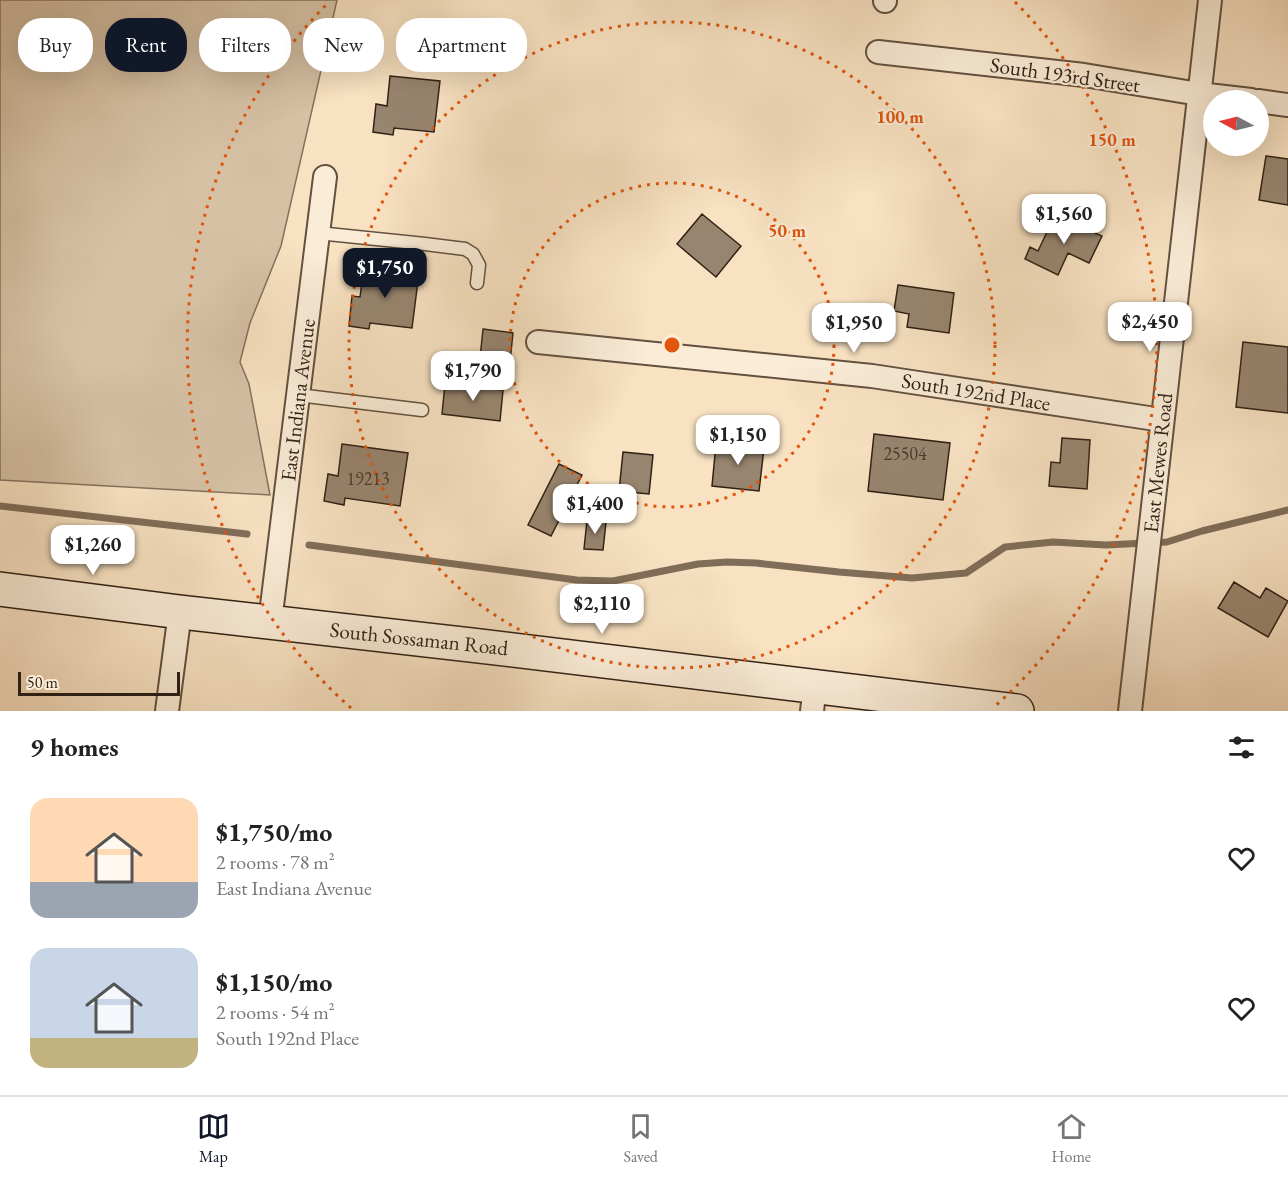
<!DOCTYPE html>
<meta charset="utf-8">
<style>
:root{--surface:#fff;--page:#f6f6f6;--text:#222;--muted:#767676;--line:#e0e0e0;--accent:#111827}
body{margin:0;font-family:"EB Garamond",serif;background:var(--page);color:var(--text);height:100vh;display:flex;flex-direction:column;font-size:22px;white-space:nowrap}
*{box-sizing:border-box;margin:0}
p{font-size:20px;color:var(--muted)}
.icon{flex:none;width:33px;height:33px;fill:none;stroke:currentColor;stroke-width:2;stroke-linecap:round;stroke-linejoin:round}
.map{position:relative;height:711px;overflow:hidden}
.drawer{display:flex;flex-direction:column;background:var(--surface);flex:1}
.drawer>*{flex:none}
.guide{position:absolute;left:18px;top:18px;width:600px;height:54px;display:flex;gap:12px}
.needle{width:39px;rotate:277deg}
.tools{position:absolute;left:1203px;top:90px;display:grid;gap:12px}
.tools a{display:grid;place-items:center;width:66px;height:66px;border-radius:50%;background:var(--surface);box-shadow:0 6px 24px #0002;font-size:30px}
.scale{position:absolute;left:18px;bottom:15px;width:162px;box-sizing:border-box;padding-left:6px;border:3px solid #312115;border-top:0;font-size:16px;line-height:21px;white-space:nowrap;color:#312115;-webkit-text-stroke:4px #faecd7;paint-order:stroke}
.price{position:absolute;translate:-50% -51px;padding:0 14px;border-radius:12px;background:#fff;color:#222;font-size:20px;line-height:39px;filter:drop-shadow(0 2px 3px #0008)}
.price::after{content:'';position:absolute;left:50%;top:36px;width:18px;height:14px;margin-left:-9px;background:inherit;clip-path:polygon(0 0,100% 0,50% 100%)}
.price.active{background:var(--accent);color:#fff}
ul{padding:0;list-style:none}
li{display:flex;align-items:center;gap:18px;height:150px;padding:0 30px}
li span{display:grid;place-items:center;flex:none;width:168px;height:120px;border-radius:18px;color:#555}
li>.icon{margin-inline-start:auto}
span .icon{width:72px;height:72px;fill:#fffc;stroke-width:1}
li b{font-size:26px}
h2{display:flex;justify-content:space-between;align-items:center;height:72px;padding:0 30px;font-size:26px}
.tag{padding:0 21px;border-radius:24px;background:var(--surface);box-shadow:0 6px 24px #0002;font-size:21px;line-height:54px}
.tag.active{background:var(--accent);color:#fff}
.dock{display:flex;justify-content:space-around;align-items:center;height:84px;border-top:2px solid var(--line);background:var(--surface);font-size:16px;color:var(--muted)}
.dock a{display:grid;justify-items:center;gap:3px}
.dock .active{color:var(--accent)}
.map>svg:first-child{display:block}
</style>
<div class="map">
<svg width="1288" height="711" viewBox="0 0 1288 711">
<rect width="100%" height="100%" fill="#f8e2c2"/>
<filter id="stains"><feTurbulence type="fractalNoise" baseFrequency=".00333" numOctaves="4"/><feColorMatrix values="0 0 0 0 .2 0 0 0 0 .09 0 0 0 0 .02 0 0 0 .5 -.17"/></filter>
<radialGradient id="worn" r=".72"><stop offset=".6" stop-color="#630" stop-opacity="0"/><stop offset="1" stop-color="#630" stop-opacity=".3"/></radialGradient>
<path fill="#d6c1a5" stroke="#84715d" stroke-width="1.5" d="M0 0H337L281 246 250 323 240 362 249 384 270 495 0 480Z"/>
<g fill="none" stroke-linecap="round" stroke-linejoin="round">
<path stroke="#806d59" stroke-width="7" d="M0 506 247 534
M309 545 577 580 613 581 698 564 727 562 756 563 839 572 912 578 966 573 1005 547 1053 542 1106 545 1167 542 1202 531 1288 510"/>
</g>
<path fill="#98856f" stroke="#312115" stroke-width="1.5" d="M390 76 440 81 434 132 394 128 393 135 373 132 376 104 387 106Z
M1266 156 1288 159V205L1259 200Z
M702 214 741 246 716 277 677 244Z
M1055 215 1102 236 1089 263 1068 253 1058 275 1025 259 1030 247 1038 251Z
M364 267 419 273 412 328 370 323 369 329 349 326 352 296 360 297Z
M898 285 954 293 949 333 907 327 909 314 894 311Z
M483 329 513 333 508 381 478 377Z
M1243 342 1288 347V413L1236 407Z
M445 384 503 390 500 421 442 414Z
M728 434 739 435 738 445 764 448 759 491 712 486 716 444 726 445Z
M874 434 950 443 943 500 868 491Z
M1062 438 1090 440 1087 489 1049 486 1051 462 1060 463Z
M342 444 408 453 400 506 345 498 344 505 324 501 328 474 338 476Z
M623 452 653 455 649 494 619 491Z
M559 464 582 475 551 536 528 525Z
M587 520 606 522 603 550 584 549Z
M1234 582 1260 598 1266 588 1288 601 1268 637 1218 608Z"/>
<g fill="none" stroke-linecap="round" stroke-linejoin="round">
<defs>
<path id="lane" d="M318 233 425 244 465 249 473 254 479 265 477 283
M298 395 422 410"/>
<path id="street" d="M885 1V0
M878 52 1084 75 1199 94 1251 100
M1258 101 1288 105
M538 342 872 376 1162 420
M270 622 325 177
M167 711 180 612
M812 711 815 686
M1130 711 1210 0"/>
<path id="secondary" d="M0 589 180 612 471 645 1017 711"/>
</defs>
<use href="#lane" stroke="#635140" stroke-width="15"/>
<use href="#street" stroke="#635140" stroke-width="26"/>
<use href="#secondary" stroke="#312115" stroke-width="36"/>
<use href="#lane" stroke="#faecd7" stroke-width="12"/>
<use href="#street" stroke="#faecd7" stroke-width="22"/>
<use href="#secondary" stroke="#faecd7" stroke-width="33"/>
</g>
<g fill="none" stroke="#df560c" stroke-width="3" stroke-dasharray="3 6">
<circle cx="672" cy="345" r="162"/>
<circle cx="672" cy="345" r="323"/>
<path d="M351 708A485 485 0 0 1 329 2M1015 2A485 485 0 0 1 993 708"/>
</g>
<g text-anchor="middle" stroke-width="4.5" stroke-linejoin="round" paint-order="stroke">
<g font-size="18" fill="#4b3a2c">
<text x="905" y="460">25504</text>
<text x="368" y="485">19213</text>
</g>
<g font-size="21" fill="#312115" stroke="#faecd7">
<text transform="translate(1065 75) rotate(8)" y="7">South 193rd Street</text>
<text transform="translate(976 392) rotate(9)" y="7">South 192nd Place</text>
<text transform="translate(298 400) rotate(-83)" y="7">East Indiana Avenue</text>
<text transform="translate(1158 463) rotate(-84)" y="7">East Mewes Road</text>
<text transform="translate(419 639) rotate(6)" y="7">South Sossaman Road</text>
</g>
</g>
<circle cx="672" cy="345" r="9" fill="#df560c" stroke="#faecd7" stroke-width="3"/>
<g font-size="18" text-anchor="middle" font-weight="bold" fill="#df560c" stroke="#faecd7" stroke-width="4.5" stroke-linejoin="round" paint-order="stroke">
<text x="900" y="123">100 m</text>
<text x="1112" y="146">150 m</text>
<text x="787" y="237">50 m</text>
</g>
<rect width="100%" height="100%" filter="url(#stains)"/>
<rect width="100%" height="100%" fill="url(#worn)"/>
</svg>
<div class="tools">
<a><svg class="needle" viewBox="-14 -14 28 28"><path d="M0-13l5 13h-10z" fill="#e53935"/><path d="M0 13l5-13h-10z" fill="#767676"/></svg></a>
</div>
<div class="scale">50 m</div>
<b class="price" style="left:1064px;top:245px">$1,560</b>
<b class="price active" style="left:385px;top:299px">$1,750</b>
<b class="price" style="left:1150px;top:353px">$2,450</b>
<b class="price" style="left:854px;top:354px">$1,950</b>
<b class="price" style="left:473px;top:402px">$1,790</b>
<b class="price" style="left:738px;top:466px">$1,150</b>
<b class="price" style="left:595px;top:535px">$1,400</b>
<b class="price" style="left:93px;top:576px">$1,260</b>
<b class="price" style="left:602px;top:635px">$2,110</b>
<div class="guide">
<a class="tag">Buy</a>
<a class="tag active">Rent</a>
<a class="tag">Filters</a>
<a class="tag">New</a>
<a class="tag">Apartment</a>
</div>
</div>
<section class="drawer">
<h2>9 homes<svg class="icon" aria-label="filters" viewBox="0 0 24 24"><path d="M4 7h16M4 17h16"/><circle cx="9" cy="7" r="2"/><circle cx="15" cy="17" r="2"/></svg></h2>
<ul>
<li><span style="background:linear-gradient(#ffd9b3 70%,#9aa5b1 0)"><svg class="icon" aria-label="home" viewBox="0 0 24 24"><path d="M3 11l9-7 9 7M6 9v11h12V9"/></svg></span><div><b>$1,750/mo</b><p>2 rooms · 78 m²</p><p>East Indiana Avenue</p></div><svg class="icon" aria-label="heart" viewBox="0 0 24 24"><path d="M12 20l-8-8c-3-5 5-10 8-4 3-6 11-1 8 4z"/></svg></li>
<li><span style="background:linear-gradient(#c9d6e8 75%,#c2b280 0)"><svg class="icon" aria-label="home" viewBox="0 0 24 24"><path d="M3 11l9-7 9 7M6 9v11h12V9"/></svg></span><div><b>$1,150/mo</b><p>2 rooms · 54 m²</p><p>South 192nd Place</p></div><svg class="icon" aria-label="heart" viewBox="0 0 24 24"><path d="M12 20l-8-8c-3-5 5-10 8-4 3-6 11-1 8 4z"/></svg></li>
</ul>
</section>
<nav class="dock">
<a class="active"><svg class="icon" aria-label="map" viewBox="0 0 24 24"><path d="M3 6l6-2 6 2 6-2v14l-6 2-6-2-6 2zM9 4v14M15 6v14"/></svg>Map</a>
<a><svg class="icon" aria-label="saved" viewBox="0 0 24 24"><path d="M7 4h10v16l-5-4-5 4z"/></svg>Saved</a>
<a><svg class="icon" aria-label="home" viewBox="0 0 24 24"><path d="M3 11l9-7 9 7M6 9v11h12V9"/></svg>Home</a>
</nav>
